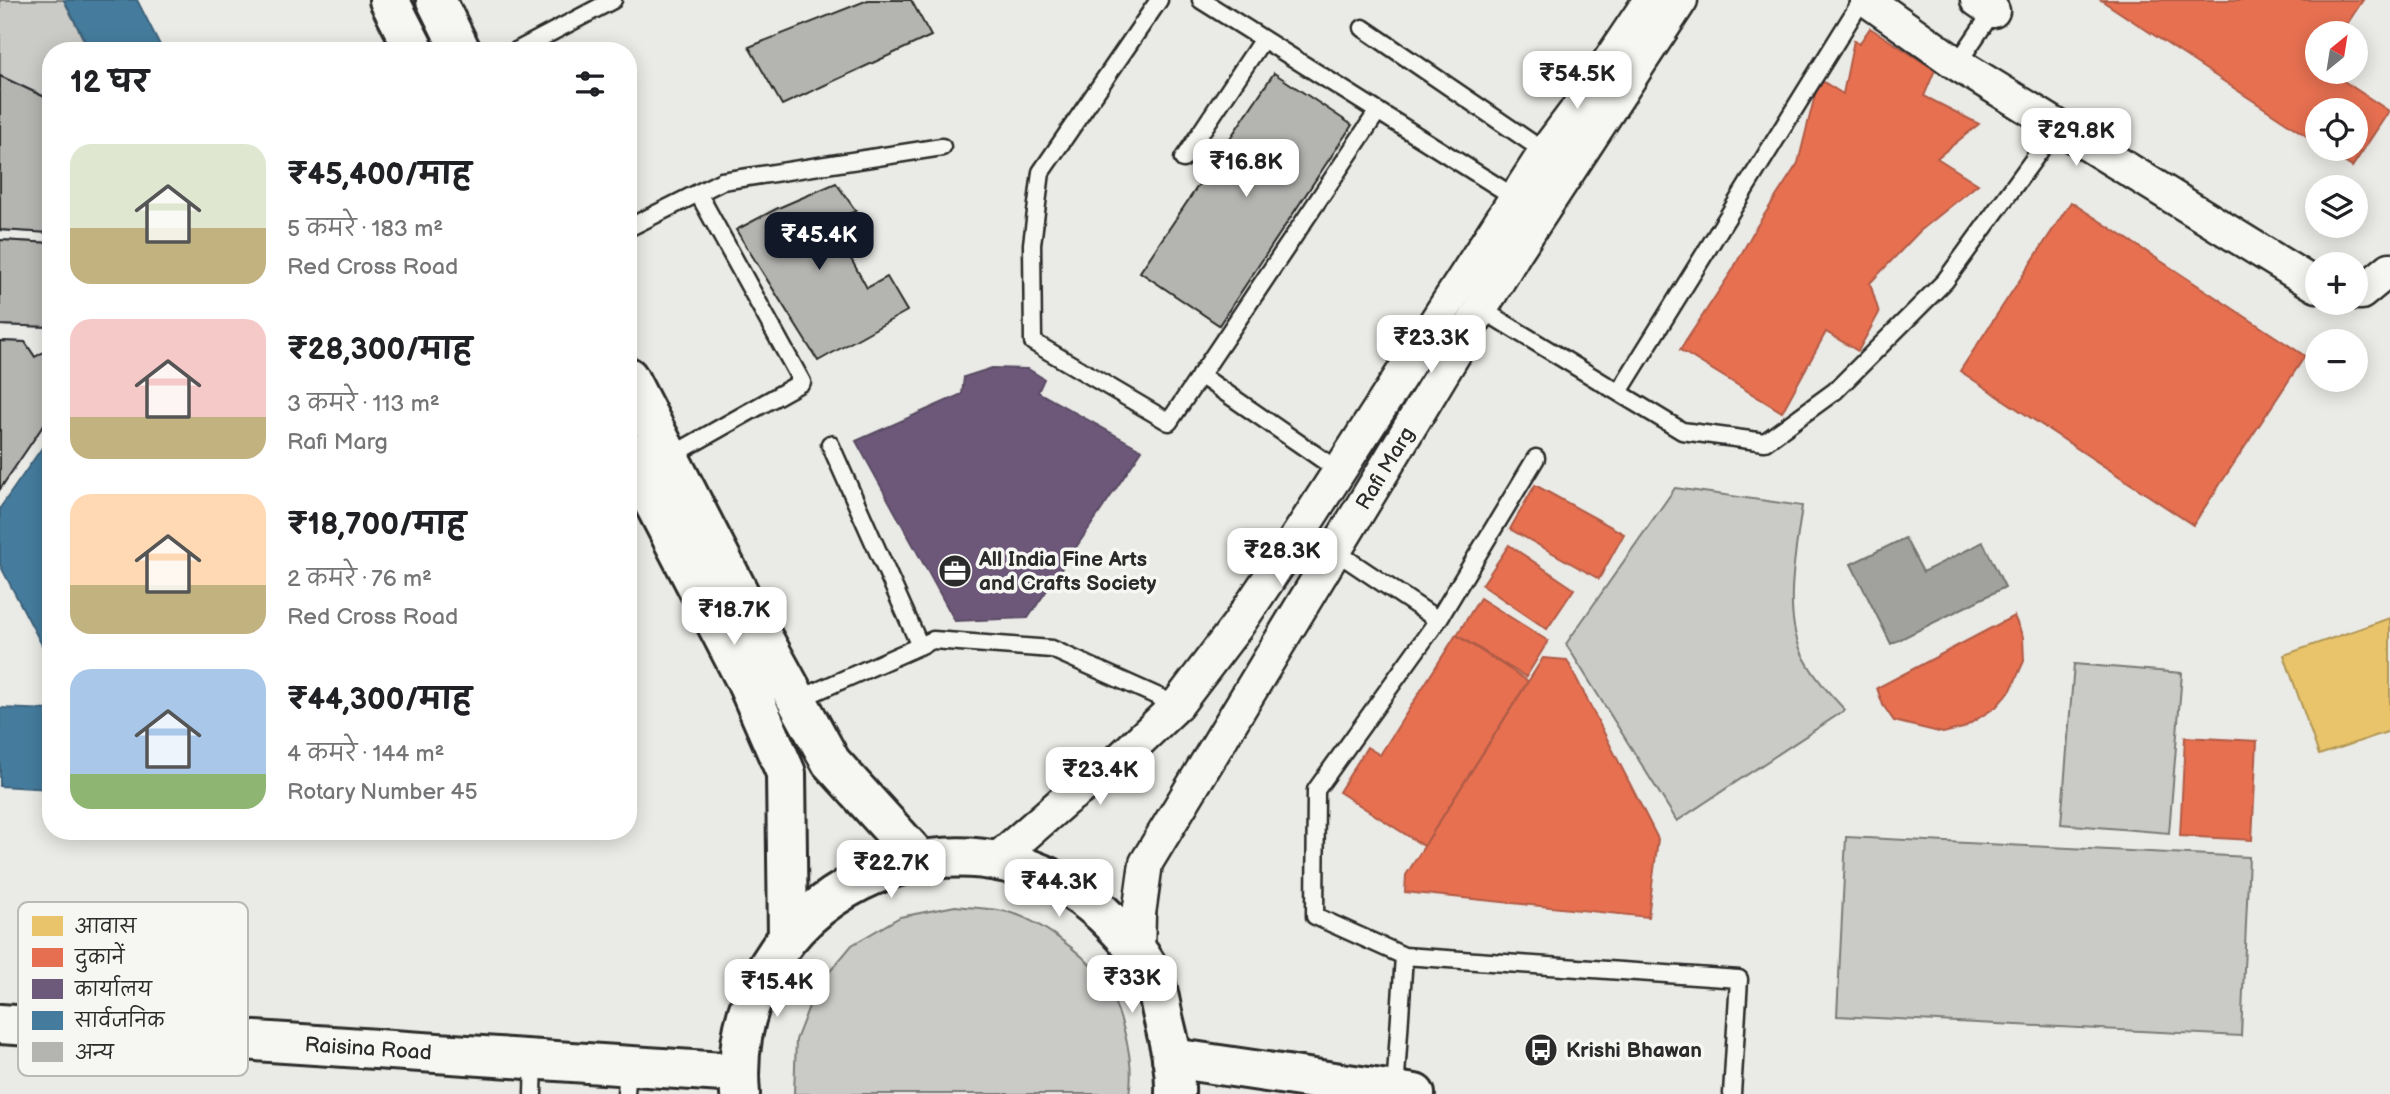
<!DOCTYPE html>
<html lang="hi">
<meta charset="utf-8">
<style>
:root{--surface:#fff;--page:#f2f2f2;--text:#202124;--muted:#757577;--accent:#111827}
body{margin:0;font-family:"Balsamiq Sans","Playpen Sans Deva",sans-serif;background:var(--page);color:var(--text);height:100vh;display:flex;flex-direction:column;font-size:26px;white-space:nowrap}
*{box-sizing:border-box;margin:0}
p{font-size:23px;color:var(--muted)}
.icon{flex:none;width:38px;height:38px;fill:none;stroke:currentColor;stroke-width:2;stroke-linecap:round;stroke-linejoin:round}
.map{position:relative;flex:1;overflow:hidden}
.panel{position:absolute;left:42px;top:42px;width:595px;height:798px;display:flex;flex-direction:column;background:var(--surface);border-radius:28px;box-shadow:0 4px 18px #0003}
.panel>*{flex:none}
.needle{width:46px;rotate:30deg}
.fabs{position:absolute;left:2305px;top:21px;display:grid;gap:14px}
.fabs a{display:grid;place-items:center;width:63px;height:63px;border-radius:50%;background:var(--surface);box-shadow:0 4px 18px #0003;font-size:35px}
.price{position:absolute;translate:-50% -60px;padding:0 16px;border-radius:14px;background:#fff;color:#222;font-size:23px;line-height:46px;filter:drop-shadow(0 2px 4px #0008)}
.price::after{content:'';position:absolute;left:50%;top:42px;width:21px;height:16px;margin-left:-10px;background:inherit;clip-path:polygon(0 0,100% 0,50% 100%)}
.price.on{background:var(--accent);color:#fff}
ul{padding:0;list-style:none}
li{display:flex;align-items:center;gap:21px;height:175px;padding:0 28px}
li span{display:grid;place-items:center;flex:none;width:196px;height:140px;border-radius:21px;color:#555}
li>.icon{margin-inline-start:auto}
span .icon{width:84px;height:84px;fill:#fffc;stroke-width:1}
li b{font-size:30px}
h2{display:flex;justify-content:space-between;align-items:center;height:84px;padding:0 28px;font-size:30px}
.map>svg:first-child{display:block}
</style>
<div class="map">
<svg width="2390" height="1094" viewBox="0 0 2390 1094">
<rect width="100%" height="100%" fill="#eaeae6"/>
<filter id="ink" filterUnits="userSpaceOnUse"><feTurbulence type="fractalNoise" baseFrequency=".0143" numOctaves="2"/><feDisplacementMap in="SourceGraphic" scale="14" xChannelSelector="R" yChannelSelector="G"/><feConvolveMatrix kernelMatrix="1 2 1 2 8 2 1 2 1" color-interpolation-filters="sRGB"/></filter>
<g filter="url(#ink)">
<path fill="#cacac7" stroke="#7a7a79" stroke-width="2" d="M0 0H64L89 51H51V100L0 76Z
M1675 488 1802 506C1796 552 1781 617 1805 659 1815 678 1830 694 1845 710L1677 821 1566 644Z
M2074 664 2182 673 2169 833 2061 824Z
M1846 837 2249 857 2241 1036 1837 1016Z
M955 906C972 908 991 908 1008 912 1037 919 1082 952 1100 976 1120 1004 1136 1060 1129 1094H794L796 1040 816 988 852 945 900 917Z"/>
<path fill="#a1a19e" stroke="#727270" stroke-width="2" d="M1905 538 1923 572 1983 542 2005 587 1891 644 1851 564Z"/>
<path fill="#e9c46a" stroke="#b09657" stroke-width="2" d="M2390 618V731L2319 755 2284 655Z"/>
<path fill="#e76f51" stroke="#af5b46" stroke-width="2" d="M2101 0H2363L2341 33H2317V72H2330L2389 111 2352 167 2325 149H2356V110H2317V143Z
M1870 28 1935 70 1924 96 1979 124 1937 158 1978 184 1920 231 1870 283 1879 313 1858 351 1826 332 1782 412 1680 350 1732 271 1755 229 1798 163 1819 79 1843 94 1854 40 1859 44Z
M2071 202 2305 356 2193 525 1960 371Z
M1535 485 1624 534 1599 579 1510 529Z
M1509 545 1574 589 1547 629 1482 585Z
M1480 598 1548 641 1526 677 1457 635Z
M2014 616 2023 637 2024 661 2011 690 1996 707 1963 728 1943 733 1894 721 1883 705 1877 688Z
M1456 635 1528 681 1424 846 1339 792 1367 747 1380 755Z
M1543 658 1567 660 1658 839 1648 917 1405 892 1406 875Z
M2185 737 2257 741 2252 840 2180 836Z"/>
<path fill="#6d597a" stroke="#594b62" stroke-width="2" d="M992 368 1028 369 1044 379 1038 392 1142 450 1028 618 955 621 856 441 962 394 964 377Z"/>
<path fill="#457b9d" stroke="#3d637b" stroke-width="2" d="M64 0H137L163 51H90Z
M0 76 51 100V233L0 230Z
M0 240 51 243V327L0 325Z
M0 341 25 342 35 357 51 348V381L48 383 51 387V414L0 489V415L10 400 0 385Z
M51 435V522L44 533 51 547V662L0 565V508Z
M51 435V522L44 533 51 547V662L0 565V508Z
M0 708 51 710V789L0 786Z"/>
<path fill="#b4b4b1" stroke="#2b2b2b" stroke-width="2" d="M868 0H911L931 36 782 105 749 47Z
M1274 73 1352 125 1219 325 1140 272Z
M0 76 51 100V233L0 230Z
M836 183 856 211 830 221 867 288 887 277 907 311 818 361 736 230 776 209Z
M0 240 51 243V327L0 325Z
M0 341 25 342 35 357 51 348V381L48 383 51 387V414L0 489Z"/>
<g fill="none" stroke-linecap="round" stroke-linejoin="round">
<defs>
<path id="service" d="M1159 0 1041 172 1032 244 1033 342 1169 422 1378 111
M1201 0 1516 198
M1363 28 1545 152
M516 51 613 0
M1957 64 1995 8
M1183 159 1263 39
M628 228 722 181 942 147
M1481 309 1682 431 1765 442 1835 391 1945 281 2058 126
M1200 375 1339 471
M1619 392 1862 0
M830 444 920 646
M669 457 802 382 698 193
M1335 551 1438 620
M797 700 933 640 1052 649 1177 705
M1404 956 1315 916 1316 790 1438 620 1536 458
M1395 1092 1404 956 1739 979 1732 1094
M533 1094 534 1059
M626 1094 628 1066"/>
<g id="minor">
<path d="M1867 0 1957 64 2317 286"/>
<path d="M1977 0 1993 11"/>
<path d="M2356 293H2361L2390 269"/>
<path d="M995 861 1066 799 1116 763 1177 705 1237 626 1289 549 1545 152 1575 112 1650 0"/>
<path id="s1" d="M1138 954 1139 914 1146 863 1517 250 1681 0"/>
</g>
<path id="tertiary" d="M389 0 415 51
M436 0 461 51
M628 377 747 609 831 762 921 861
M628 453 746 681 786 773 788 937"/>
<g id="secondary">
<path id="s2" d="M0 1024 738 1073"/>
<path d="M1172 1058 1415 1094"/>
<path d="M740 1094C723 899 956 782 1102 913 1122 932 1147 958 1156 985 1159 996 1161 1009 1164 1021 1170 1046 1176 1068 1175 1094"/>
</g>
</defs>
<use href="#service" stroke="#2b2b2b" stroke-width="21"/>
<use href="#minor" stroke="#2b2b2b" stroke-width="37"/>
<use href="#tertiary" stroke="#2b2b2b" stroke-width="44"/>
<use href="#secondary" stroke="#2b2b2b" stroke-width="44"/>
<use href="#service" stroke="#f6f6f2" stroke-width="16"/>
<use href="#minor" stroke="#f6f6f2" stroke-width="32"/>
<use href="#tertiary" stroke="#f6f6f2" stroke-width="38"/>
<use href="#secondary" stroke="#f6f6f2" stroke-width="38"/>
</g>
</g>
<defs>
<symbol id="office-disc" viewBox="-11 -11 22 22"><circle r="9.5" fill="#2b2b2b" stroke="#f6f6f2"/><path d="M-6-3h4V-5.5h4V-3h4V5H-6ZM-1-4.5V-3h2v-1.5ZM-6 0V1H6V0Z" fill="#fff"/></symbol>
<symbol id="bus-disc" viewBox="-11 -11 22 22"><circle r="9.5" fill="#2b2b2b" stroke="#f6f6f2"/><path d="M-5-6H5V4H4V6H2V4H-2V6H-4V4H-5ZM-3.5-4V0h7V-4ZM-3.5 1.2v1.5H-2V1.2ZM2 1.2v1.5H3.5V1.2Z" fill="#fff"/></symbol>
</defs>
<g fill-rule="evenodd">
<use href="#office-disc" x="936" y="552" width="38" height="38"/>
<use href="#bus-disc" x="1522" y="1031" width="38" height="38"/>
</g>
<g text-anchor="middle" stroke-width="7" stroke-linejoin="round" paint-order="stroke">
<g font-size="21" fill="#2b2b2b" stroke="#f6f6f2">
<text dy="7" stroke="none"><textPath href="#s1" startOffset="553">Rafi Marg</textPath></text>
<text dy="7" stroke="none"><textPath href="#s2" startOffset="369">Raisina Road</textPath></text>
</g>
<g font-size="21" font-weight="bold" fill="#2b2b2b" stroke="#f6f6f2" text-anchor="start">
<text x="979" y="566">All India Fine Arts<tspan x="979" dy="24">and Crafts Society</tspan></text>
<text x="1566" y="1057">Krishi Bhawan</text>
</g>
</g>
<rect x="18" y="902" width="230" height="174" rx="10" fill="#f6f6f2" stroke="#b9b9b6" stroke-width="2"/>
<rect x="32" y="916" width="31" height="20" fill="#e9c46a"/>
<rect x="32" y="948" width="31" height="19" fill="#e76f51"/>
<rect x="32" y="979" width="31" height="20" fill="#6d597a"/>
<rect x="32" y="1011" width="31" height="19" fill="#457b9d"/>
<rect x="32" y="1042" width="31" height="20" fill="#b4b4b1"/>
<g font-size="19" fill="#2b2b2b">
<text x="75" y="933">आवास</text>
<text x="75" y="964">दुकानें</text>
<text x="75" y="996">कार्यालय</text>
<text x="75" y="1027">सार्वजनिक</text>
<text x="75" y="1059">अन्य</text>
</g>
</svg>
<div class="fabs">
<a><svg class="needle" viewBox="-14 -14 28 28"><path d="M0-13l5 13h-10z" fill="#e53935"/><path d="M0 13l5-13h-10z" fill="#757577"/></svg></a>
<a><svg class="icon" aria-label="locate" viewBox="0 0 24 24"><circle cx="12" cy="12" r="6"/><path d="M12 2v4M12 18v4M2 12h4M18 12h4"/></svg></a>
<a><svg class="icon" aria-label="layers" viewBox="0 0 24 24"><path d="M12 4l9 5-9 5-9-5zM3 14l9 5 9-5"/></svg></a>
<a>+</a>
<a>−</a>
</div>
<b class="price" style="left:1577px;top:111px">₹54.5K</b>
<b class="price" style="left:2076px;top:168px">₹29.8K</b>
<b class="price" style="left:1246px;top:199px">₹16.8K</b>
<b class="price on" style="left:819px;top:272px">₹45.4K</b>
<b class="price" style="left:1431px;top:375px">₹23.3K</b>
<b class="price" style="left:1282px;top:588px">₹28.3K</b>
<b class="price" style="left:734px;top:647px">₹18.7K</b>
<b class="price" style="left:1100px;top:807px">₹23.4K</b>
<b class="price" style="left:891px;top:900px">₹22.7K</b>
<b class="price" style="left:1059px;top:919px">₹44.3K</b>
<b class="price" style="left:1132px;top:1015px">₹33K</b>
<b class="price" style="left:777px;top:1019px">₹15.4K</b>
<section class="panel">
<h2>12 घर<svg class="icon" aria-label="filters" viewBox="0 0 24 24"><path d="M4 7h16M4 17h16"/><circle cx="9" cy="7" r="2"/><circle cx="15" cy="17" r="2"/></svg></h2>
<ul>
<li><span style="background:linear-gradient(#dfe7d0 60%,#c2b280 0)"><svg class="icon" aria-label="home" viewBox="0 0 24 24"><path d="M3 11l9-7 9 7M6 9v11h12V9"/></svg></span><div><b>₹45,400/माह</b><p>5 कमरे · 183 m²</p><p>Red Cross Road</p></div></li>
<li><span style="background:linear-gradient(#f6c9c9 70%,#c2b280 0)"><svg class="icon" aria-label="home" viewBox="0 0 24 24"><path d="M3 11l9-7 9 7M6 9v11h12V9"/></svg></span><div><b>₹28,300/माह</b><p>3 कमरे · 113 m²</p><p>Rafi Marg</p></div></li>
<li><span style="background:linear-gradient(#ffd9b3 65%,#c2b280 0)"><svg class="icon" aria-label="home" viewBox="0 0 24 24"><path d="M3 11l9-7 9 7M6 9v11h12V9"/></svg></span><div><b>₹18,700/माह</b><p>2 कमरे · 76 m²</p><p>Red Cross Road</p></div></li>
<li><span style="background:linear-gradient(#a9c7e8 75%,#8fb573 0)"><svg class="icon" aria-label="home" viewBox="0 0 24 24"><path d="M3 11l9-7 9 7M6 9v11h12V9"/></svg></span><div><b>₹44,300/माह</b><p>4 कमरे · 144 m²</p><p>Rotary Number 45</p></div></li>
</ul>
</section>
</div>
